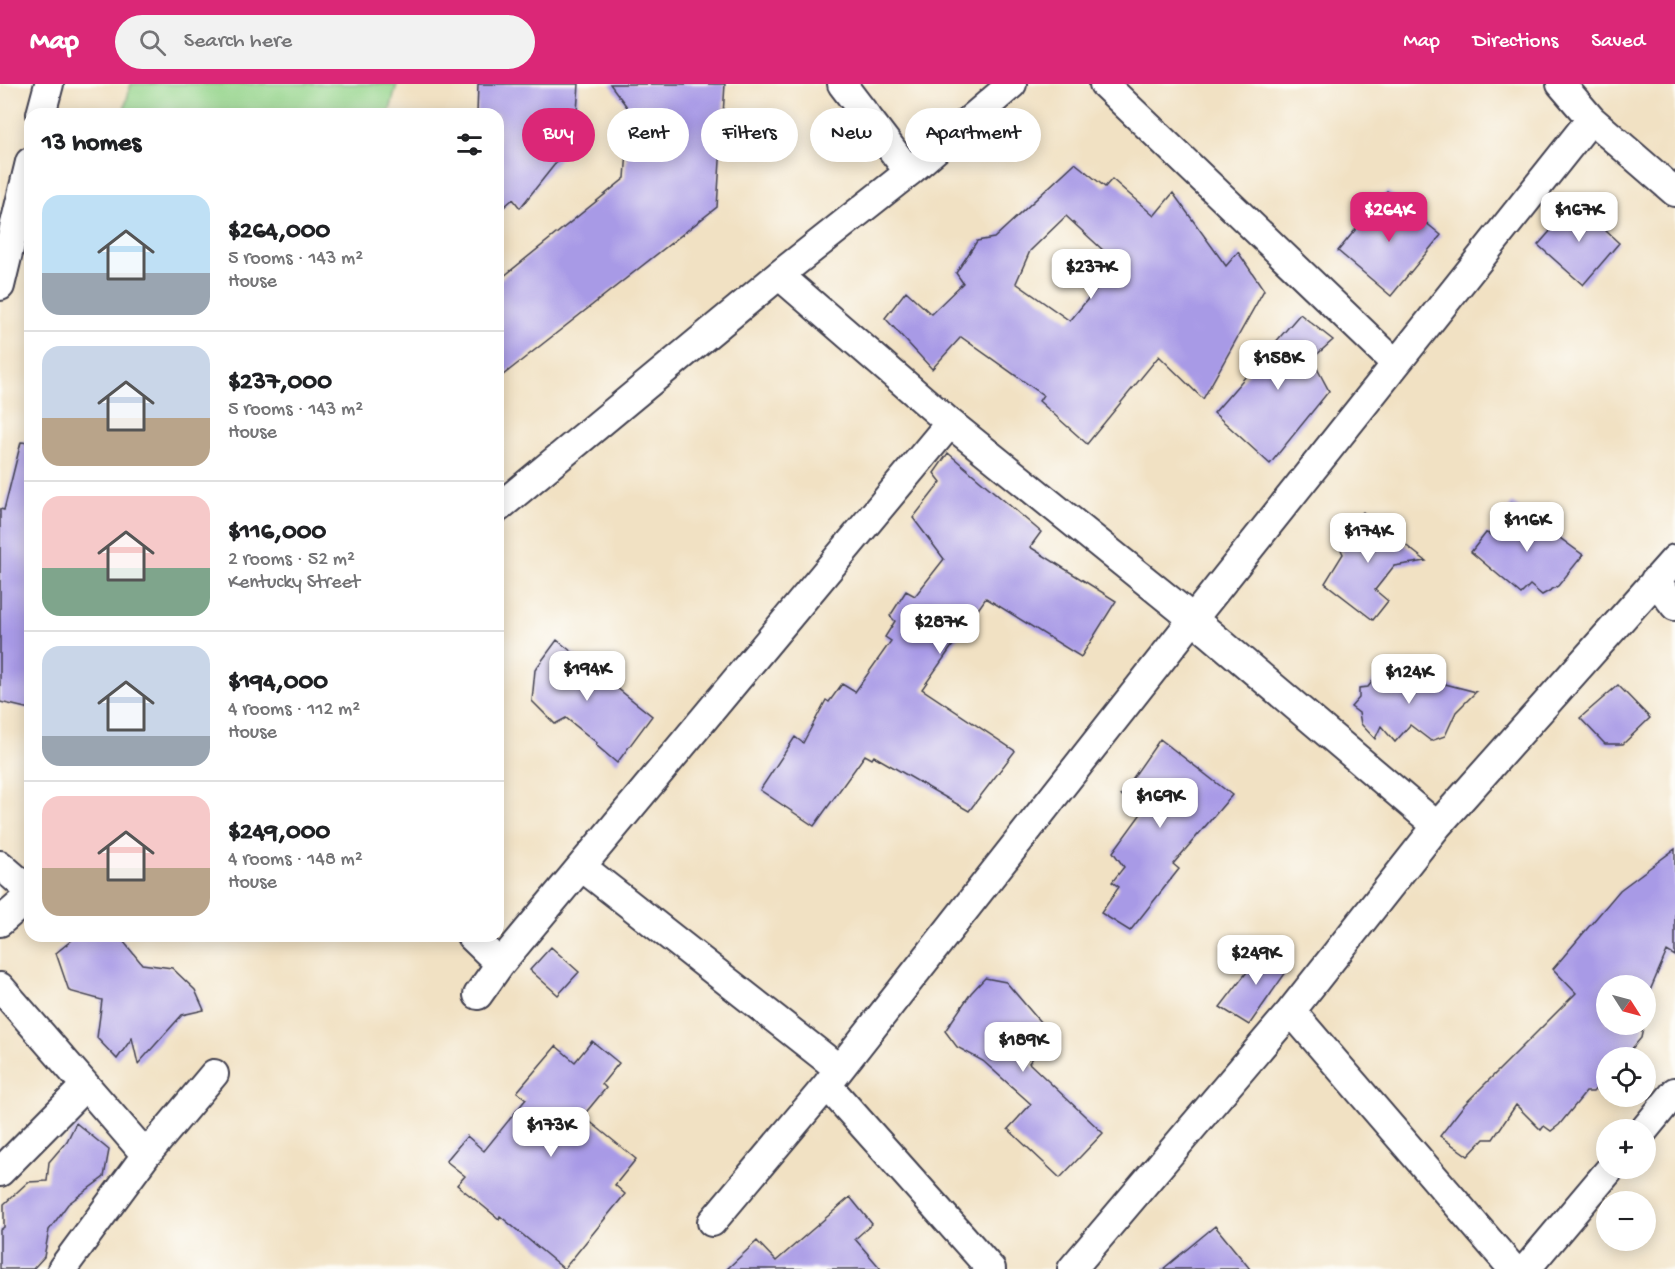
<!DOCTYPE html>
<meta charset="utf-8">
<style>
:root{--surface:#fff;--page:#f2f2f2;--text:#202124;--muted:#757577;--line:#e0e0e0;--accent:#db2777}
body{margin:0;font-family:"Gochi Hand",sans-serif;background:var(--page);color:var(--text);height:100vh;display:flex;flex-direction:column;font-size:22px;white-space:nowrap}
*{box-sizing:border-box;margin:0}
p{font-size:20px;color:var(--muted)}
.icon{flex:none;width:33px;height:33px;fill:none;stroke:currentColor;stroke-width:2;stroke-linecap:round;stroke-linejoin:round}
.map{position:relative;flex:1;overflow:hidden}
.sheet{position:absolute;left:24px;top:24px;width:480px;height:834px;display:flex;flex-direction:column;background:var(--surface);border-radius:18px;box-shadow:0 3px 15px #0003}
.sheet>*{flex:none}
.guide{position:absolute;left:522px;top:24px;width:570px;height:54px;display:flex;gap:12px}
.needle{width:39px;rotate:126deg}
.fabs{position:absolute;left:1596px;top:891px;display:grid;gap:12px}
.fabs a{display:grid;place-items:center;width:60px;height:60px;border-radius:50%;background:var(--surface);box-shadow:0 3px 15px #0003;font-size:30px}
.price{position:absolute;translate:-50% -51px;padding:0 14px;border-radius:12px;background:#fff;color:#222;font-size:20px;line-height:39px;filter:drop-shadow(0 2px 3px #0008)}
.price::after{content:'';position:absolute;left:50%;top:36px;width:18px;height:14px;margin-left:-9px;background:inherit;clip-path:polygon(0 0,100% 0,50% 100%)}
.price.active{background:var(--accent);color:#fff}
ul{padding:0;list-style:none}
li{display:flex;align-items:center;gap:18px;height:150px;padding:0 18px}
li+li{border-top:2px solid var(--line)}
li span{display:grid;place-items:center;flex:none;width:168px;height:120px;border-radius:18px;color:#555}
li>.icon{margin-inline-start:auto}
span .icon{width:72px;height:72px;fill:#fffc;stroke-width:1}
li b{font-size:26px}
h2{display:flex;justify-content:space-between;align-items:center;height:72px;padding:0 18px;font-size:26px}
.pill{padding:0 21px;border-radius:27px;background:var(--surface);box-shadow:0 3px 15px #0003;font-size:21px;line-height:54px}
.pill.active{background:var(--accent);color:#fff}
header{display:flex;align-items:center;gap:36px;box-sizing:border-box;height:84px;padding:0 30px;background:var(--accent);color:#fff}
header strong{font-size:28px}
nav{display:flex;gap:33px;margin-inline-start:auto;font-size:21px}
.search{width:420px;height:54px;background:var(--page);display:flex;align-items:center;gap:15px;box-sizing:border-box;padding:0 21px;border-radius:33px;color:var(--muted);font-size:22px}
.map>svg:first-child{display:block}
</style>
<header>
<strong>Map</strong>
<div class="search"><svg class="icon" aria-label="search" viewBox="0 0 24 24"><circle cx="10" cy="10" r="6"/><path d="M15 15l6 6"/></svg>Search here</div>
<nav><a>Map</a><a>Directions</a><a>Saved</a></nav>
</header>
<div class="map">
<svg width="1675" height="1185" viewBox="0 0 1675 1185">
<rect width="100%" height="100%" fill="#fdfcf7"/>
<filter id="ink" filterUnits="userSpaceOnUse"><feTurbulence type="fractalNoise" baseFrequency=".0167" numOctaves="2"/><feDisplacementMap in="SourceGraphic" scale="12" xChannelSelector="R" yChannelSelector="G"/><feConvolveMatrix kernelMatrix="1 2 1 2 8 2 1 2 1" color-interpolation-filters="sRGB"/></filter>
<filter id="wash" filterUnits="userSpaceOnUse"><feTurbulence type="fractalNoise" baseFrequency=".008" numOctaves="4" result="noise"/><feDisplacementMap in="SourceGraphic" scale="24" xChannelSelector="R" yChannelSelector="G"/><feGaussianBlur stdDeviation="1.35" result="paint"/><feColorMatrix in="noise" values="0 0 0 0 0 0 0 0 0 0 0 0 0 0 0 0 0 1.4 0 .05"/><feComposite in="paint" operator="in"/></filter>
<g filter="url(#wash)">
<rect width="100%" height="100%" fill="#f1e1c3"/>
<path fill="#94d48b" stroke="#5b7b63" stroke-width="1.5" d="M131 0H397L389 30H123Z"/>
<g id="blocks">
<path fill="#a89ae6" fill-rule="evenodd" d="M478 0H579L575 55 520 124 513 115 498 128V30H477Z
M610 0H725L717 123 498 295V197L625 94 630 27Z
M1075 79 1105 103 1112 95 1154 132 1173 109 1226 182 1238 168 1264 206 1203 315 1159 272 1087 360 1039 317 1043 311 961 253 932 285 885 234 906 207 931 230 963 199 956 189 977 157 994 154ZM1066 132 1117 179 1070 237 1016 199 1030 167Z
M1387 107 1441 151 1391 212 1338 167Z
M1574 120 1583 127 1585 125 1609 144 1606 147 1619 159 1583 201 1538 161Z
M1300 230 1333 256 1312 275 1329 307 1270 380 1214 329Z
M21 358 30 359V625L0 618V425L4 426Z
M948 369 1041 448 1030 463 1116 517 1081 573 986 514 922 605 1015 667 969 727 874 672 872 675 865 671 814 742 760 706 795 653 803 659 826 616 829 618 842 600 855 608 891 557 885 553 895 537 890 532 906 507 915 512 944 475 913 434 941 398 934 389Z
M1512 419 1583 471 1558 502 1542 511 1530 501 1521 510 1471 468 1486 449 1492 451Z
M1363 428 1426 477 1394 482 1375 506 1388 517 1373 536 1325 499 1343 470 1337 457Z
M557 556 652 632 617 679 596 661 597 659 566 634 555 640 532 617 535 586Z
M1383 584 1476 608 1456 628 1445 652 1431 657 1410 641 1395 658 1381 642 1375 655 1361 640 1359 629 1351 623 1359 614V604L1368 603Z
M1618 601 1650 634 1623 660H1605L1580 634Z
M1160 655 1232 711 1173 780 1179 785 1130 847 1101 829 1119 803 1112 798 1124 783 1113 768 1143 727 1121 711Z
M1675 765V872L1667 867 1649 909 1646 931V902H1606V940H1644L1641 954 1624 974H1606V993L1593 1008H1586L1559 1041 1551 1047 1544 1042 1541 1046 1516 1021 1493 1055H1484L1468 1072 1440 1052 1464 1021 1576 909 1553 885 1620 806Z
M77 852H119L142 880 172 884 195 906 204 926 182 931 138 980 132 954 117 975 97 954 102 916 69 907 56 869Z
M1267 862 1291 881 1249 941 1220 923Z
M551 863 579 888 558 911 530 886Z
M985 894 1006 898 1047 946 1044 960 1029 979 1103 1049 1060 1094 1008 1045 1031 1020 983 977 957 963 945 947 971 909Z
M592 957 619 979 602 1000 606 1004 583 1032 636 1075 615 1101 625 1110 564 1185 500 1132 499 1135 457 1101 465 1092 446 1077 467 1052 484 1067 526 1015 517 1008 556 962 575 978Z
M76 1039 109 1066 104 1093 68 1120 49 1146 44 1173 33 1185H0V1146L4 1143V1120L28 1098 47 1097 49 1078 67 1057Z
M850 1113 872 1140 855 1155 881 1185H727L757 1157 776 1177Z
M1215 1142 1250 1185H1163Z"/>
</g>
</g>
<g filter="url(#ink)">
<use href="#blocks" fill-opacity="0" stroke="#413f4f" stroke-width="1.5"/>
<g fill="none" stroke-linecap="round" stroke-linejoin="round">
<defs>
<path id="street" d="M842 0 909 88
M1104 0 1396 280
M41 30 49 0
M1591 35 1675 108
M0 202 30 78
M498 424 779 191 909 88 1012 0
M1655 496 1675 522
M1437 742 1193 535 1591 35 1561 0
M0 781 30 807
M582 783 839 985
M0 838 30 812
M471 852 500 880
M0 903 146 1071 62 1185
M478 911 500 880 950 339
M1291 927 1513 1185
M827 1001 991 1185
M1644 1046 1675 1008
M146 1071 214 990
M0 1088 85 1002
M712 1138 827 1001 1193 535 950 339 779 191
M1072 1185 1291 927 1437 742 1675 475
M1526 1185 1611 1084"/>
</defs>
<use href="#street" stroke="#413f4f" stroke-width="32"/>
<use href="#street" stroke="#fff" stroke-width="28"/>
</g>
</g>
</svg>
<div class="fabs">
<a><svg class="needle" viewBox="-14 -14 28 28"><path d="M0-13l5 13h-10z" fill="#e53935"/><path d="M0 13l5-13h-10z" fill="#757577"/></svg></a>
<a><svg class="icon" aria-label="locate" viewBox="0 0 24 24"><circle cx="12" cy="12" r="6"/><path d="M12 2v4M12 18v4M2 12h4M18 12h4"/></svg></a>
<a>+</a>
<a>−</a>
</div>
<b class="price active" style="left:1389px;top:159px">$264K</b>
<b class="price" style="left:1579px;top:159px">$167K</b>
<b class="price" style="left:1091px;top:216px">$237K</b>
<b class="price" style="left:1278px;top:307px">$158K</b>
<b class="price" style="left:1527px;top:469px">$116K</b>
<b class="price" style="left:1368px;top:480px">$174K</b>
<b class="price" style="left:940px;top:571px">$287K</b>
<b class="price" style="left:587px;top:618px">$194K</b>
<b class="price" style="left:1409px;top:621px">$124K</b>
<b class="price" style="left:1160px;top:745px">$169K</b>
<b class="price" style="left:1256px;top:902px">$249K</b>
<b class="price" style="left:1023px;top:989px">$189K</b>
<b class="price" style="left:551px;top:1074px">$173K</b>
<div class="guide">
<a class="pill active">Buy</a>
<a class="pill">Rent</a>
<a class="pill">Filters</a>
<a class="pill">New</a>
<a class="pill">Apartment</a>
</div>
<section class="sheet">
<h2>13 homes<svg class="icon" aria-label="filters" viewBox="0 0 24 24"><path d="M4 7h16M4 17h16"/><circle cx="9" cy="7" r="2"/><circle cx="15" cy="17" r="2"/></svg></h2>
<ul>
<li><span style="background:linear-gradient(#bfe0f5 65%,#9aa5b1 0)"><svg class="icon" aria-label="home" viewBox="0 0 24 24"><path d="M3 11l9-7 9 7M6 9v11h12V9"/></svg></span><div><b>$264,000</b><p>5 rooms · 143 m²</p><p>House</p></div></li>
<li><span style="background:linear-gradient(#c9d6e8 60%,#b9a48a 0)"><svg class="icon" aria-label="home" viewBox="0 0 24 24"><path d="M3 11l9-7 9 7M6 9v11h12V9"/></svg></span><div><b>$237,000</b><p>5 rooms · 143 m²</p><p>House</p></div></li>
<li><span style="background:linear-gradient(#f6c9c9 60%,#7fa58c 0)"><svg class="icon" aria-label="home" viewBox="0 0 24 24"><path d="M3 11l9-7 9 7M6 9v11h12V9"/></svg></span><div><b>$116,000</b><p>2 rooms · 52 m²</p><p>Kentucky Street</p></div></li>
<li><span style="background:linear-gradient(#c9d6e8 75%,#9aa5b1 0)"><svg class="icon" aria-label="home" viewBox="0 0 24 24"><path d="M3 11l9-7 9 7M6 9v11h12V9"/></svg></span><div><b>$194,000</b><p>4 rooms · 112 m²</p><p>House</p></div></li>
<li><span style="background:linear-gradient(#f6c9c9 60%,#b9a48a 0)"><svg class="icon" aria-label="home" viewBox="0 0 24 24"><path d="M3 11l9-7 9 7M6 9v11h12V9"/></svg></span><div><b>$249,000</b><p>4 rooms · 148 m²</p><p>House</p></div></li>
</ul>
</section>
</div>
